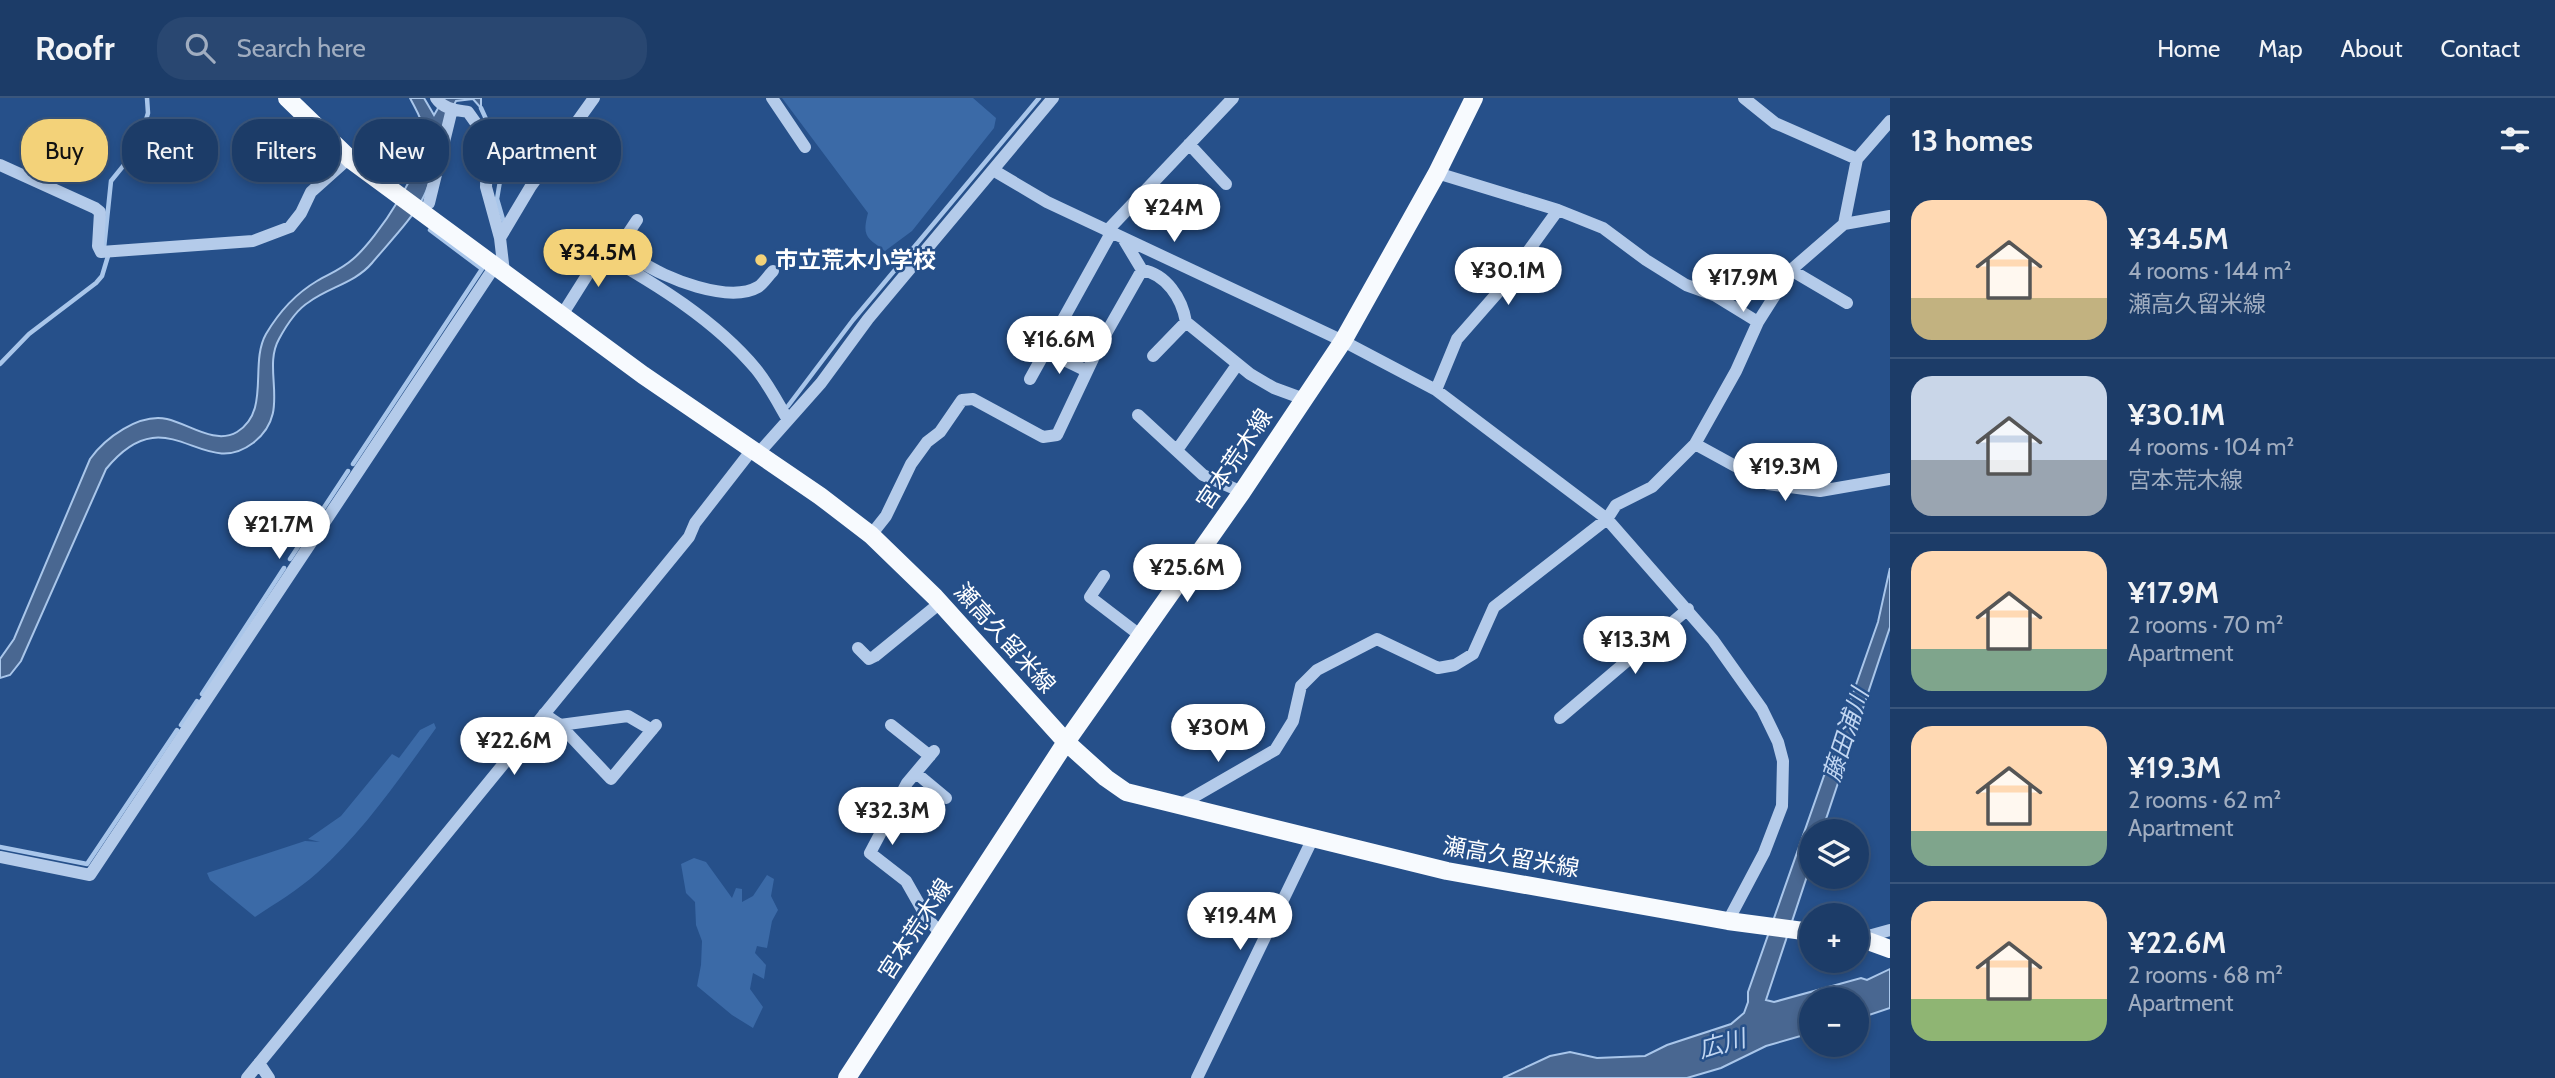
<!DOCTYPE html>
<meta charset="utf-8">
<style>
:root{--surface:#1c3c68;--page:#294771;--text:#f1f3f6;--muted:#a0adc0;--line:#3a567c;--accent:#f3d279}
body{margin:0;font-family:Cabin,"Noto Sans JP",sans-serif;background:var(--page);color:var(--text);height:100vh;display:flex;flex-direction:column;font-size:26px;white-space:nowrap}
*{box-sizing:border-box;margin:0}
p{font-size:23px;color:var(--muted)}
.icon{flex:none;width:38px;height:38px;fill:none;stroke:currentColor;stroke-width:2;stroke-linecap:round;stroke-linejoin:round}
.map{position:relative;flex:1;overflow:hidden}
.panel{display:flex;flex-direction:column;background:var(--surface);width:665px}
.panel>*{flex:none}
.hud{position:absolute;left:21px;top:21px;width:665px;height:63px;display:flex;gap:14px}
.tools{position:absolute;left:1799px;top:721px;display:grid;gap:14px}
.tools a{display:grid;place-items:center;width:70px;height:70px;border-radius:50%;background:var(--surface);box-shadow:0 4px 10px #0003,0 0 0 2px var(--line);font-size:35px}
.price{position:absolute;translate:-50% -60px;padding:0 16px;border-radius:24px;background:#fff;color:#222;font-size:23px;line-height:46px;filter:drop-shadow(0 2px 4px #0008)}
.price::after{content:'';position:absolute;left:50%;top:42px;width:21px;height:16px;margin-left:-10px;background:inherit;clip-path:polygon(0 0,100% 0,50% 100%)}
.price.selected{background:var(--accent);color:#111}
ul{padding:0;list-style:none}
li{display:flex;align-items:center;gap:21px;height:175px;padding:0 21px}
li+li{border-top:2px solid var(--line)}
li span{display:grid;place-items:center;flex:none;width:196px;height:140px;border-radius:21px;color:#555}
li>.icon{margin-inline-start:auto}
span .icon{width:84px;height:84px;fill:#fffc;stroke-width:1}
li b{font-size:30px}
h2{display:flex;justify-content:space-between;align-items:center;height:84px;padding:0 21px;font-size:30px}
.pill{padding:0 24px;border-radius:28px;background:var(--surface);box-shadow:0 4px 10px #0003,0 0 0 2px var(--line);font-size:24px;line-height:63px}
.pill.selected{background:var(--accent);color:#111}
header{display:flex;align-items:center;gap:42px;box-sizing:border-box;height:98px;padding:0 35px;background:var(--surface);border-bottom:2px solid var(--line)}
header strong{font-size:33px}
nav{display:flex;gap:38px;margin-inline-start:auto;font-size:24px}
.search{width:490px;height:63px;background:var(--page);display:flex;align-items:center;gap:18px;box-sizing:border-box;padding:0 24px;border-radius:28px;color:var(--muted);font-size:26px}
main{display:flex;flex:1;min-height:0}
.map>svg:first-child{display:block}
</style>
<header>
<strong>Roofr</strong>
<div class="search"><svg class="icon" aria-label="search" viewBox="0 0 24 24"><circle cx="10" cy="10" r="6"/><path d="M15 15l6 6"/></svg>Search here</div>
<nav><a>Home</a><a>Map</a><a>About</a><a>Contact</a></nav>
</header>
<main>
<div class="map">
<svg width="1890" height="980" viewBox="0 0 1890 980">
<rect width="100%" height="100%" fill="#26508a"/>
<path fill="#3b6aa7" d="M782 0H973L996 20 994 30 912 133 885 153C866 139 862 138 868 115Z
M434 625 436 630C400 680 363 734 317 775 298 792 276 805 255 819L210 782 207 775 305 743 320 744 308 741 341 718 392 656 399 660 420 632Z
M694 760 706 764 732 800 736 790 742 791V804L753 798 767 777 774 781 771 798 778 812 772 823 767 850 757 848 755 855 766 867 764 881 753 875 750 891 763 909 753 930 732 917 697 888 701 867 702 843 696 827 695 804 686 795 681 766Z"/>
<path fill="#496791" stroke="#a9c6ea" stroke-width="2" d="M410 0H424L434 17 444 0H481V10L473 1 456 3C440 31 438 68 424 98 415 118 386 148 372 165 355 185 329 189 309 204 296 212 286 228 279 241 261 273 293 315 253 345 202 384 167 296 106 371L21 563 10 577 0 580V561L14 541 90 361C105 340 139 315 167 321 189 326 215 347 237 334 271 313 249 266 266 236 279 214 295 196 317 183 329 176 342 171 353 161 377 141 427 66 424 34 423 22 415 10 410 0Z
M1890 470V529L1822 733H1811V766L1766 902 1774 904 1861 880 1867 882 1890 871V910L1857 921V901H1811V935L1766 948 1721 970 1687 980H1503L1550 958 1570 954 1597 960 1645 958 1667 947 1731 926 1744 915 1748 904V894L1878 524Z"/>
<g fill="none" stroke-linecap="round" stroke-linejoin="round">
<path stroke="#a9c6ea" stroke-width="4.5" d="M481 10 501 54 503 65 497 101 504 125
M104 150 111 83 124 67 143 32 148 15 147 0
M0 266 29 236 96 185 102 178 108 158
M788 308 853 222 1039 0
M353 366 482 171 430 132
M290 461 348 373
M202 596 284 470
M181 627 197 603
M0 749 87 766 177 632"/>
<path stroke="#b4cbea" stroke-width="12" d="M436 0C443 11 456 12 468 14L478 28 487 57 486 89 500 140 504 174
M772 0 805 49
M1744 0 1775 25 1857 61
M1189 46 1226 86
M0 67 95 110 100 114 98 148 101 154 253 143 290 129 301 115 311 94 349 60
M993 72 1047 104 1343 243 1436 292 1607 421 1713 542 1762 611 1778 644 1783 663 1782 708 1764 755 1728 823
M1437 75 1558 112 1603 130 1646 162 1686 187 1714 197 1758 224
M429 105 452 11
M1844 126 1857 61 1890 23
M1107 133 1233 0
M500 140 531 88 594 0
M623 142C628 149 633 158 640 163 664 180 729 206 758 189 763 186 768 178 773 173
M611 161 637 122
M1142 172C1166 176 1182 200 1186 224L1153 258
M1791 172 1847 205
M562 217 601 155C656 186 715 222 756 271 769 287 778 305 788 322
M1186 224 1250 276 1274 290 1304 301
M1046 253 1087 273
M1030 281 1111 135
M1436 292 1457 241 1500 192 1558 112
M1138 317 1203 377 1242 394
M1695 346 1768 386 1820 393 1890 381
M1177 352 1237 267
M757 357 821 285 868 221 1053 0
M871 437 886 418 911 366 927 344 940 334 962 302 973 301 1043 339 1057 337 1100 246 1142 172 1124 142
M1104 478 1090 499 1141 538
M858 550 869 561 875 558 940 505
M544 616 560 627 611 681 656 627
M1560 620 1688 511
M560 627 628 618 652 632
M891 627 930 658
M934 653 907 685 870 755 906 783 927 820 941 836
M916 675 946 700
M1178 708 1275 652 1293 623 1301 588 1317 572 1377 541 1438 570 1455 567 1473 556 1494 509 1607 421 1616 407 1652 389 1695 346 1736 273 1758 224 1791 172 1844 126 1890 118
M0 759 90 777 495 168
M1861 840 1890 832
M259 965 269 980
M247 980 689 439 695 425 751 353
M1197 980 1312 742"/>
<path stroke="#f7fafe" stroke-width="18" d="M287 0 351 62 643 277 820 398 871 437 935 499 1066 644 1106 680 1126 694 1447 773 1728 823 1811 834
M1857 839 1890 851
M847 980 1066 644 1242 394 1343 243 1437 75 1474 0"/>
</g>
<circle fill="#f3d279" stroke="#26508a" stroke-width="2.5" cx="761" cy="162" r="7"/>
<g text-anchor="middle" stroke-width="5" stroke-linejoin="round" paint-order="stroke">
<g font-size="23" font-weight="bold" fill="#fff" stroke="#26508a" text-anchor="start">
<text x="775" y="170">市立荒木小学校</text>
</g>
<g font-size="23" fill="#fff" stroke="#26508a">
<text transform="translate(1234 361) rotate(-56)" y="8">宮本荒木線</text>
<text transform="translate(1005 540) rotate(48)" y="8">瀬高久留米線</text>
<text transform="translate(1511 759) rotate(10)" y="8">瀬高久留米線</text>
<text transform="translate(915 831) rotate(-57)" y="8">宮本荒木線</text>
</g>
<g font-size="24" font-style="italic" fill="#c0d5f1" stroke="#26508a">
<text transform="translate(1846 637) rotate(-72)" y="8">藤田浦川</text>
<text transform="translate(1722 946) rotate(-15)" y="8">広川</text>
</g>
</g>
</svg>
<div class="tools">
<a><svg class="icon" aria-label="layers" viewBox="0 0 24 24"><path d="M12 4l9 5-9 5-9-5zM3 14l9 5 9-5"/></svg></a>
<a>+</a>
<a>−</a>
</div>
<b class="price" style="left:1174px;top:146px">¥24M</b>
<b class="price selected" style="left:598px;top:191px">¥34.5M</b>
<b class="price" style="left:1508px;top:209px">¥30.1M</b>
<b class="price" style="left:1743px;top:216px">¥17.9M</b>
<b class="price" style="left:1059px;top:278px">¥16.6M</b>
<b class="price" style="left:1785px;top:405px">¥19.3M</b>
<b class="price" style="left:279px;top:463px">¥21.7M</b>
<b class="price" style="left:1187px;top:506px">¥25.6M</b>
<b class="price" style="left:1635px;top:578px">¥13.3M</b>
<b class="price" style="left:1218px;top:666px">¥30M</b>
<b class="price" style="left:514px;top:679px">¥22.6M</b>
<b class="price" style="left:892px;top:749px">¥32.3M</b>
<b class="price" style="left:1240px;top:854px">¥19.4M</b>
<div class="hud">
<a class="pill selected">Buy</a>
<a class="pill">Rent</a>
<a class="pill">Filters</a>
<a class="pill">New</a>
<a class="pill">Apartment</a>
</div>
</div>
<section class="panel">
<h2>13 homes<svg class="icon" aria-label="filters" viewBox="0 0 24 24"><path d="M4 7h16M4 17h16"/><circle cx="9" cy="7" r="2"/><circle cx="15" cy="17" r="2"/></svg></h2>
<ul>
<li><span style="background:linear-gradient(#ffd9b3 70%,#c2b280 0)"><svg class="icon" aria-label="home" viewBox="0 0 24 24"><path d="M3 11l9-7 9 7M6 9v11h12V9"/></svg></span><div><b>¥34.5M</b><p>4 rooms · 144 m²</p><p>瀬高久留米線</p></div></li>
<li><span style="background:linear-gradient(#c9d6e8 60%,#9aa5b1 0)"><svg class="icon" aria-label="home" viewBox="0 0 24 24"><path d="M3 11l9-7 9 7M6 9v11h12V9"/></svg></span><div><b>¥30.1M</b><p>4 rooms · 104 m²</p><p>宮本荒木線</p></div></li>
<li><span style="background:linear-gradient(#ffd9b3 70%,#7fa58c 0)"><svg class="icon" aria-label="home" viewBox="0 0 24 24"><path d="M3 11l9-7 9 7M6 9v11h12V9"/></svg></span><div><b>¥17.9M</b><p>2 rooms · 70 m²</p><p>Apartment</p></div></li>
<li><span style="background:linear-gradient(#ffd9b3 75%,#7fa58c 0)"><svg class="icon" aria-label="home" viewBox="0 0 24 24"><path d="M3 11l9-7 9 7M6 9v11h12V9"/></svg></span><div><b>¥19.3M</b><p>2 rooms · 62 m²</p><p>Apartment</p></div></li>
<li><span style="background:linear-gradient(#ffd9b3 70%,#8fb573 0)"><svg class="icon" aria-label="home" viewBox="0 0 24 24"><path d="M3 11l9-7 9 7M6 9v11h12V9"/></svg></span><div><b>¥22.6M</b><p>2 rooms · 68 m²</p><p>Apartment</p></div></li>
</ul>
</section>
</main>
